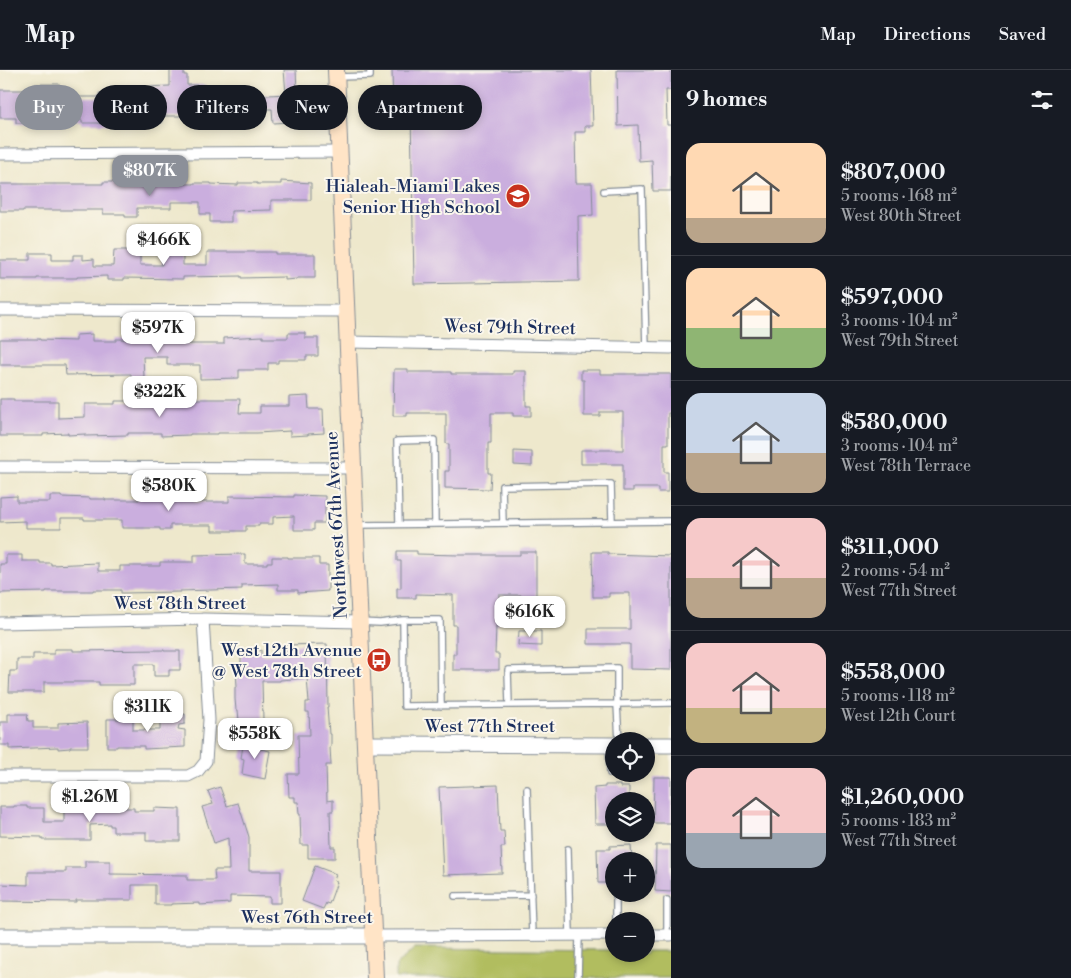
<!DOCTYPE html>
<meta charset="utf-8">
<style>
:root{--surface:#171b24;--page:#242831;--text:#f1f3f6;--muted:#9ea1a6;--line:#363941;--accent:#8c9099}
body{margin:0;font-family:"Libre Bodoni",serif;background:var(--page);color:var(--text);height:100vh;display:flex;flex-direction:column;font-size:19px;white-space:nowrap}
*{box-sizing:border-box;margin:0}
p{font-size:16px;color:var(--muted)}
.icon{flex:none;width:28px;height:28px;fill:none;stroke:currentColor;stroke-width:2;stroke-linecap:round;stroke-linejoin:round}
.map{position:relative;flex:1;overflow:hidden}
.side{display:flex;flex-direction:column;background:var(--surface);width:400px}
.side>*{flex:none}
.hud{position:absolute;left:15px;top:15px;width:475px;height:45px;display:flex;gap:10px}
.fabs{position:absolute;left:605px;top:662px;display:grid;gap:10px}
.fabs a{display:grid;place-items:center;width:50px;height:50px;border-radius:50%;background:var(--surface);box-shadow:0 2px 8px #0003;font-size:25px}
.price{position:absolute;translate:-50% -42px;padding:0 11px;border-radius:10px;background:#fff;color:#222;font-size:16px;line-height:32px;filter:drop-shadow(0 1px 2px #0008)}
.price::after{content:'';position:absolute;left:50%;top:30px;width:15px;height:11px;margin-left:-8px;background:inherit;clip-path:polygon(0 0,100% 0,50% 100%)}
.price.selected{background:var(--accent);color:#fff}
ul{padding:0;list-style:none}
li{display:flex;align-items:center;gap:15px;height:125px;padding:0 15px}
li+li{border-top:1px solid var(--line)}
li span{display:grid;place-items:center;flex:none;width:140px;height:100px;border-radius:15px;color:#555}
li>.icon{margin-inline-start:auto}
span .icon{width:60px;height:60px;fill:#fffc;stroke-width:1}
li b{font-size:21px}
h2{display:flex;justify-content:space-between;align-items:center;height:60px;padding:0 15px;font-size:21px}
.tag{padding:0 18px;border-radius:22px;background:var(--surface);box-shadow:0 2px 8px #0003;font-size:18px;line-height:45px}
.tag.selected{background:var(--accent);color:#fff}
header{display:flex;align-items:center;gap:30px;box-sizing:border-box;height:70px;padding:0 25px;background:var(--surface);border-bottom:1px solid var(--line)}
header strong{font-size:24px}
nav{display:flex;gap:28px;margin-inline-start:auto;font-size:18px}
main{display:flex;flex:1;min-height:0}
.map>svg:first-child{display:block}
</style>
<header>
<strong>Map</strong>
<nav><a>Map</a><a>Directions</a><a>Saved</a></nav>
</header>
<main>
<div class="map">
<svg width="671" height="908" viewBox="0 0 671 908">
<rect width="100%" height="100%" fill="#fbf7ec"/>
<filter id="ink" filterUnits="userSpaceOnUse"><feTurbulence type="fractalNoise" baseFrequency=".02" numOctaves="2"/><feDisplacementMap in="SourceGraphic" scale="10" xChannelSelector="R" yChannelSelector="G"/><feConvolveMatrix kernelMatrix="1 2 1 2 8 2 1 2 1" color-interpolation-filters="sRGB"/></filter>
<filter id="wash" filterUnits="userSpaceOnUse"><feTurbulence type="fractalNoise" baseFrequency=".0096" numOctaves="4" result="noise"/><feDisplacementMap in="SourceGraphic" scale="20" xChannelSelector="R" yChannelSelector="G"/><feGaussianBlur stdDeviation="1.12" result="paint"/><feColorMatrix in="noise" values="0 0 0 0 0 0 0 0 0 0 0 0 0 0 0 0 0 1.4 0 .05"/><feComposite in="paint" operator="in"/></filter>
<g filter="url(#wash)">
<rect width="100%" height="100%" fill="#eee8cc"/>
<path fill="#b1bd5f" stroke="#66765e" d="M415 878 614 880V884H646V881H671V908H396V895Z"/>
<g id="blocks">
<path fill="#caaede" d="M170 0H184V5H187V15H205V24L252 23V26L286 24 284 0H296L298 41H304L305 51 273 53 272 39H252V53H247V55H234V53H216V51H195V46H162V53H151V50H117V52H113V54H99V53H82V50H56V53H16V48H0V20H35V14H59V23H69V27H99V23L117 22V29H144V17L170 16Z
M392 0H591L593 56H585V62H575L576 113H592L593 145 578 146 579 211 414 214 411 41H393Z
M617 0H671V20H666L667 55H671V121H653L652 90 639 91 638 55 618 56Z
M281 111 311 113V130H271V140L231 141V152H210V144H200V132H171V138H137V147H125V144H103V140H23V141H0V114H103V112H122V113H163V114H194V113H211V114L238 115V113H257V114H281Z
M161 179H183V195H207V182H275V184H315V208H297V209L285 210V207L241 208V206L183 207V209L124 208V210H107V206L77 207V208H37V209H0V190H30V183H52V190H73V185H83V190L94 189V196H113L114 180H140V195H162Z
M288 263H305V268H318V286H306V290H278V293H268V300H239V308L200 309V295H167V287H143L144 307 131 308V304L66 305 65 295H0V269H40V270L76 271V265L92 264V271H116V269L154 270V267H164L188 269V274H224V268L263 266V268H288Z
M394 299H408V302H451V304H513V301H526V336H531V346H513V343H491V373H488V403H491L490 419 445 418V401H449V374H446V343H407V346H393Z
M581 300H600V304H671V343H668V374H664V402H668V422H658V418H633V421H623V394H581V380H623V342H600V346H584V310H581Z
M308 326 309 339H323L324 363 308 364V365L290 366V361L257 363H218V364H190V365L161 366V363H128V365L85 366V364L68 365V363L43 364V366H0V329H14V331H58V348L85 347V334H115V331H160L188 329H240L239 343H260V336H289V327Z
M514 381 532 382V396L514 395Z
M139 425 194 427V432H229V426L294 427V425L325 426V453H314V460H294V446L273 447V454H259V456H246V461H212V455H170V460H160V458H122V450H84V448H61V458H26V451L0 452V427L17 426V432H50V426H61V427L90 428V429H105V430H139Z
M397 481H417V484L459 485H520V482H536V527H521V525H499V556H496L495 584H499V600H453V584H456V555H453V525L416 524V528H397V518H401V491H397Z
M592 482H608V484L671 486V600L630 599V574H588V559H630V523H609V527H593Z
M245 484V494H267V492H272V487H288V488H319V495H328V521L298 523V520H278V514L242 515V519L180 521V522L121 523V520H93V521H46V522L0 523V494H6V485H22V491H40V493H51V495L98 493V501H120V496H160V492H194V485Z
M519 561H541V576L518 575Z
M327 574 328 637H327L329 664H331V677H330L331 695H326L327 731 333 730V741H330L331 777H335V788H308V775H301L300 744H299L298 732H295V727H289L288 704H299L298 665H310L309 642H306V632H309L307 608 280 610V611H262L263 650 239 651 238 640H236L235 629V617H237L236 598 241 597V581L261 580V585L286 584 285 575Z
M54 579H73V581L164 580V581H180V600H169V606H154V594H134V615H99V612H44V622H9L10 601H17V589H33V584H54Z
M160 643 185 644V654L179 655 178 659 185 660V677L144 679V676H117V677H107V649H133V660H160Z
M8 644H27L28 651H33V658H58V653L87 652 88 677H70V678L58 679V677L9 679V675H0V652H8Z
M244 670 256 672 255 678 270 681 265 709 242 704 244 689 241 688Z
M654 707H671V753H653Z
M498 715 500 761H504L505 777H501L502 803 443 805 439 717Z
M605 715H620V717H629V731H614V754H595L594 718 605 717Z
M220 717 227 736 238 733 249 767V801H281V833H270V827L230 826V833L200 835V833L171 834V835H155V815H132V830H76V832L0 831V814L28 815V802H66V798H85V791H110V804L187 805V810H215L214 800H229L228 768 214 773 202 737 213 734 208 721Z
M14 736H27V738H44V752H64V736H76V739L103 738V737H117V738H134V741H154V738L180 739V771H146V762H113V756H110V754L90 755V770H42V767L0 766V737H14Z
M631 775 632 791H614V813H598L597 779H610V776Z
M656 775H671V822L655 821Z
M315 796 336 804 334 811 337 812 329 834 326 833 323 839 302 831Z"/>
</g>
</g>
<g filter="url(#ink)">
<use href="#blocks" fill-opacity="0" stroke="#848c95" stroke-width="1"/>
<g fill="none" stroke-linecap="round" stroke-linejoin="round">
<defs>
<path id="service" d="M338 7 370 6V0
M604 121 642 119 646 278
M503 453 502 416 611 414 612 452
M399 454 397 371 434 370 435 454
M358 455 671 451
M360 552 380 553 403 550
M441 636 440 550H403L404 636C475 635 546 635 617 634V598L508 600 509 635
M619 671 617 634 671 633
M609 677 610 703
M527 719 532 865
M568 779 570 865
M616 824V851
M455 826 531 825
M667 830V865
M578 908 579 865"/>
<path id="minor" d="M0 84 340 82
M0 240 347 241
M348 272 671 278
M0 397 353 398
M0 553 203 549 360 552
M0 706H188L198 701 206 691 209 650 203 549
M646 865H671
M373 866 614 865"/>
<path id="tertiary" d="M366 674 614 675
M646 675H671
M0 866H373"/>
<path id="secondary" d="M336 0 375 908"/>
</defs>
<use href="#service" stroke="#848c95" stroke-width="8"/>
<use href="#minor" stroke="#848c95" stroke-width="13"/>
<use href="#tertiary" stroke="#848c95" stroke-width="17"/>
<use href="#secondary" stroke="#848c95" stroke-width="18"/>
<use href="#service" stroke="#fff" stroke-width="5.5"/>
<use href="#minor" stroke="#fff" stroke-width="11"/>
<use href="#tertiary" stroke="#fff" stroke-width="15"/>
<use href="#secondary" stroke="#ffe4c6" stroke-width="16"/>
</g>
</g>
<defs>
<symbol id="school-disc" viewBox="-11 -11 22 22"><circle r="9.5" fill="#c8321e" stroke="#fbf7ec"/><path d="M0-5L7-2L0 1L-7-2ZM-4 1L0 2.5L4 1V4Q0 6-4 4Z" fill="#fff"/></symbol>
<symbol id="bus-disc" viewBox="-11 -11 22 22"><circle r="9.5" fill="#c8321e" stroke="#fbf7ec"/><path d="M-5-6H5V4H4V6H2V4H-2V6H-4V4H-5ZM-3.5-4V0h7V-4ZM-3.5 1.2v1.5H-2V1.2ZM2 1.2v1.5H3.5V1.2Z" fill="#fff"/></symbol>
</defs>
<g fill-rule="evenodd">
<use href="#school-disc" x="504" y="112" width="28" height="28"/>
<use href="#bus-disc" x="365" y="576" width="28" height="28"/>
</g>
<g text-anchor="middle" stroke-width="4" stroke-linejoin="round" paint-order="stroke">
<g font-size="18" fill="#1b2f5e" stroke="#fbf7ec" text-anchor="end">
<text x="500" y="122">Hialeah-Miami Lakes<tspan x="500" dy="21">Senior High School</tspan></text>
<text x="362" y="586">West 12th Avenue<tspan x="362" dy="21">@ West 78th Street</tspan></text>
</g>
<g font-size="18" fill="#1b2f5e" stroke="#fbf7ec">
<text transform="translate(510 257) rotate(1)" y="6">West 79th Street</text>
<text transform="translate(336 455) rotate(-93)" y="6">Northwest 67th Avenue</text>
<text x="180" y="539">West 78th Street</text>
<text x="490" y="662">West 77th Street</text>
<text x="307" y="853">West 76th Street</text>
</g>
</g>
</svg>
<div class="fabs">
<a><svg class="icon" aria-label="locate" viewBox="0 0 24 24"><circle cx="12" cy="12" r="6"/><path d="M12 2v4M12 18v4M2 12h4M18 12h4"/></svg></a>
<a><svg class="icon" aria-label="layers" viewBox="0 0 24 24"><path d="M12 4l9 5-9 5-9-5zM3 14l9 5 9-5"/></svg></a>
<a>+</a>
<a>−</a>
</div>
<b class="price selected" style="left:150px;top:127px">$807K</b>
<b class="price" style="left:164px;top:196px">$466K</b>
<b class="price" style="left:158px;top:284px">$597K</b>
<b class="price" style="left:160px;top:348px">$322K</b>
<b class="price" style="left:169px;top:442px">$580K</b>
<b class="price" style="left:530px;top:568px">$616K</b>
<b class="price" style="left:148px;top:663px">$311K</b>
<b class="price" style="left:255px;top:690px">$558K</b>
<b class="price" style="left:90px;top:753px">$1.26M</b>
<div class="hud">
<a class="tag selected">Buy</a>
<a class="tag">Rent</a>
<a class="tag">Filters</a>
<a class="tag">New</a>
<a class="tag">Apartment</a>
</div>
</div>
<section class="side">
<h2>9 homes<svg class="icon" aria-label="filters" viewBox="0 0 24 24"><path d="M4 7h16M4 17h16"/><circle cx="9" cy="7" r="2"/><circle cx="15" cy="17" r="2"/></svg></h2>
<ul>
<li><span style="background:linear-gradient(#ffd9b3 75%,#b9a48a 0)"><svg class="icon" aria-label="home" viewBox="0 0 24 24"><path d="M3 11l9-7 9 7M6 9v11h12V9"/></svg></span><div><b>$807,000</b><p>5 rooms · 168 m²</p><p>West 80th Street</p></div></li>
<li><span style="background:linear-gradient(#ffd9b3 60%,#8fb573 0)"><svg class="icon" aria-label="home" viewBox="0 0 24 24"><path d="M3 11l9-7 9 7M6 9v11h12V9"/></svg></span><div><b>$597,000</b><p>3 rooms · 104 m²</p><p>West 79th Street</p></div></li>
<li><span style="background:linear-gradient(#c9d6e8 60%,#b9a48a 0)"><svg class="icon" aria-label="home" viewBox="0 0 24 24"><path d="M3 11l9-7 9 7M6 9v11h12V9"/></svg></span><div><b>$580,000</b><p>3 rooms · 104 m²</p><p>West 78th Terrace</p></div></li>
<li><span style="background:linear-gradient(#f6c9c9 60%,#b9a48a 0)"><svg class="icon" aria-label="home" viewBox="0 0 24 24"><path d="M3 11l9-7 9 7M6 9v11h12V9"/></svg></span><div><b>$311,000</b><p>2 rooms · 54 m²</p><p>West 77th Street</p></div></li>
<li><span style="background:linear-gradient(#f6c9c9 65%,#c2b280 0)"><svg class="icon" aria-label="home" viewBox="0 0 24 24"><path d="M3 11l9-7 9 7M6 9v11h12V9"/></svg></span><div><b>$558,000</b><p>5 rooms · 118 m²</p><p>West 12th Court</p></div></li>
<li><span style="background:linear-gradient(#f6c9c9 65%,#9aa5b1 0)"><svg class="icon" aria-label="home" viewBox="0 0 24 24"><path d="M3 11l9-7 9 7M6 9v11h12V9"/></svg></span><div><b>$1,260,000</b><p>5 rooms · 183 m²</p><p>West 77th Street</p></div></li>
</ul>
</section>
</main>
